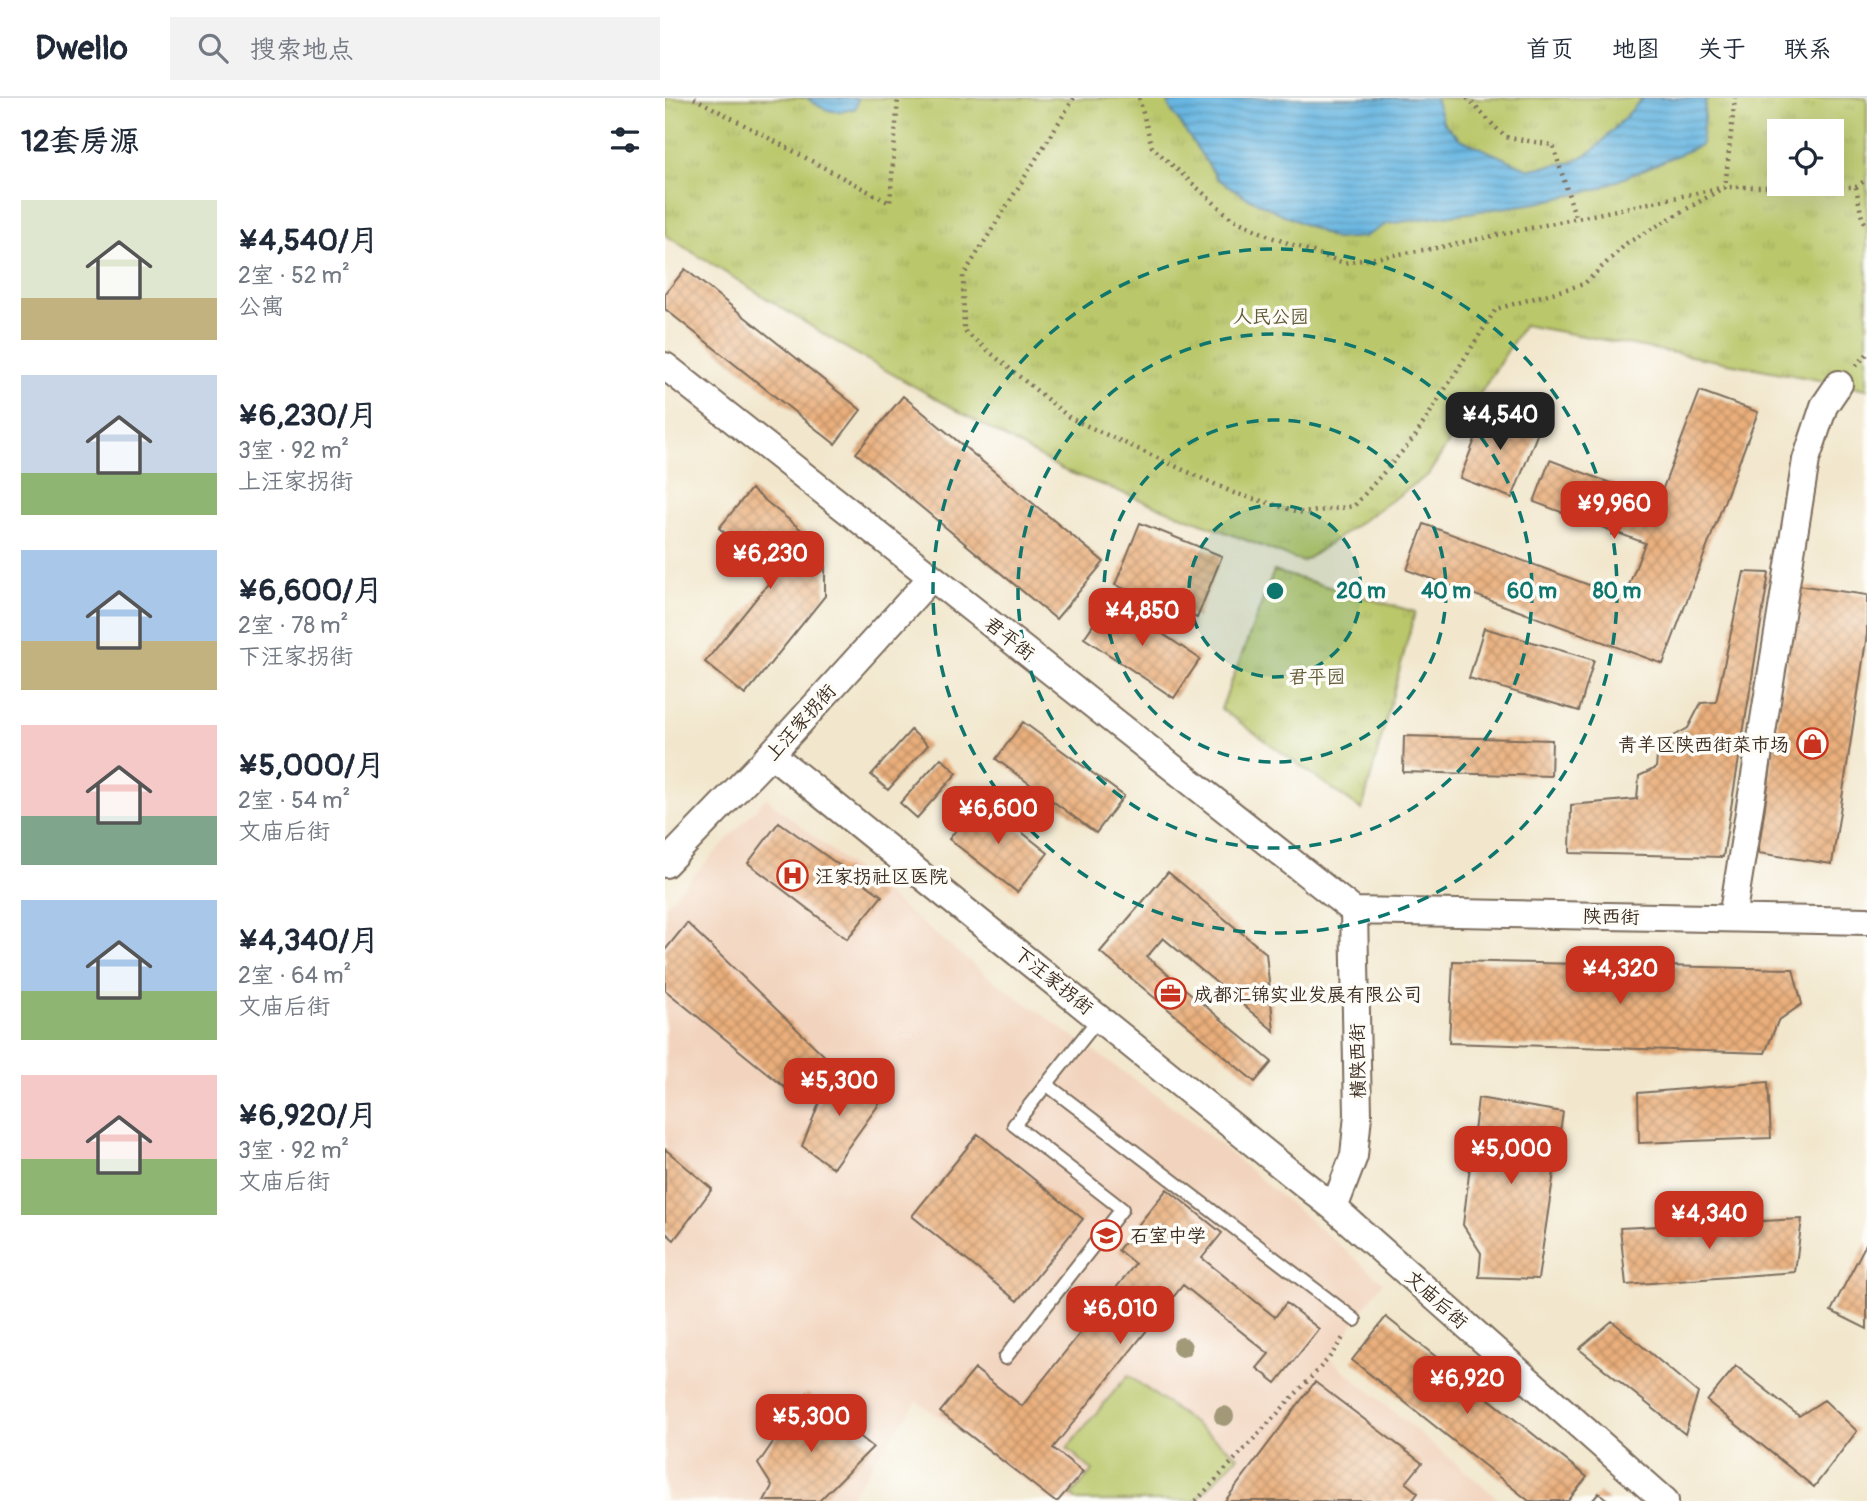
<!DOCTYPE html>
<html lang="zh">
<meta charset="utf-8">
<style>
:root{--surface:#fff;--page:#f2f2f3;--text:#1f2937;--muted:#747a83;--line:#e0e1e3;--accent:#c8321e}
body{margin:0;font-family:Pangolin,"LXGW WenKai TC",sans-serif;background:var(--page);color:var(--text);height:100vh;display:flex;flex-direction:column;font-size:26px;white-space:nowrap}
*{box-sizing:border-box;margin:0}
p{font-size:23px;color:var(--muted)}
.icon{flex:none;width:38px;height:38px;fill:none;stroke:currentColor;stroke-width:2;stroke-linecap:round;stroke-linejoin:round}
.map{position:relative;flex:1;overflow:hidden}
.sheet{display:flex;flex-direction:column;background:var(--surface);width:665px}
.sheet>*{flex:none}
.buttons{position:absolute;left:1102px;top:21px;display:grid;gap:14px}
.buttons a{display:grid;place-items:center;width:77px;height:77px;border-radius:0px;background:var(--surface);box-shadow:0 7px 28px #0002;font-size:35px}
.price{position:absolute;translate:-50% -60px;padding:0 16px;border-radius:14px;background:var(--accent);color:#fff;font-size:23px;line-height:46px;filter:drop-shadow(0 2px 4px #0008)}
.price::after{content:'';position:absolute;left:50%;top:42px;width:21px;height:16px;margin-left:-10px;background:inherit;clip-path:polygon(0 0,100% 0,50% 100%)}
.price.on{background:#222;color:#fff}
ul{padding:0;list-style:none}
li{display:flex;align-items:center;gap:21px;height:175px;padding:0 21px}
li span{display:grid;place-items:center;flex:none;width:196px;height:140px;border-radius:0px;color:#555}
li>.icon{margin-inline-start:auto}
span .icon{width:84px;height:84px;fill:#fffc;stroke-width:1}
li b{font-size:30px}
h2{display:flex;justify-content:space-between;align-items:center;height:84px;padding:0 21px;font-size:30px}
header{display:flex;align-items:center;gap:42px;box-sizing:border-box;height:98px;padding:0 35px;background:var(--surface);border-bottom:2px solid var(--line)}
header strong{font-size:33px}
nav{display:flex;gap:38px;margin-inline-start:auto;font-size:24px}
.search{width:490px;height:63px;background:var(--page);display:flex;align-items:center;gap:18px;box-sizing:border-box;padding:0 24px;border-radius:0px;color:var(--muted);font-size:26px}
main{display:flex;flex:1;min-height:0}
.map>svg:first-child{display:block}
</style>
<header>
<strong>Dwello</strong>
<div class="search"><svg class="icon" aria-label="search" viewBox="0 0 24 24"><circle cx="10" cy="10" r="6"/><path d="M15 15l6 6"/></svg>搜索地点</div>
<nav><a>首页</a><a>地图</a><a>关于</a><a>联系</a></nav>
</header>
<main>
<section class="sheet">
<h2>12套房源<svg class="icon" aria-label="filters" viewBox="0 0 24 24"><path d="M4 7h16M4 17h16"/><circle cx="9" cy="7" r="2"/><circle cx="15" cy="17" r="2"/></svg></h2>
<ul>
<li><span style="background:linear-gradient(#dfe7d0 70%,#c2b280 0)"><svg class="icon" aria-label="home" viewBox="0 0 24 24"><path d="M3 11l9-7 9 7M6 9v11h12V9"/></svg></span><div><b>¥4,540/月</b><p>2室 · 52 m²</p><p>公寓</p></div></li>
<li><span style="background:linear-gradient(#c9d6e8 70%,#8fb573 0)"><svg class="icon" aria-label="home" viewBox="0 0 24 24"><path d="M3 11l9-7 9 7M6 9v11h12V9"/></svg></span><div><b>¥6,230/月</b><p>3室 · 92 m²</p><p>上汪家拐街</p></div></li>
<li><span style="background:linear-gradient(#a9c7e8 65%,#c2b280 0)"><svg class="icon" aria-label="home" viewBox="0 0 24 24"><path d="M3 11l9-7 9 7M6 9v11h12V9"/></svg></span><div><b>¥6,600/月</b><p>2室 · 78 m²</p><p>下汪家拐街</p></div></li>
<li><span style="background:linear-gradient(#f6c9c9 65%,#7fa58c 0)"><svg class="icon" aria-label="home" viewBox="0 0 24 24"><path d="M3 11l9-7 9 7M6 9v11h12V9"/></svg></span><div><b>¥5,000/月</b><p>2室 · 54 m²</p><p>文庙后街</p></div></li>
<li><span style="background:linear-gradient(#a9c7e8 65%,#8fb573 0)"><svg class="icon" aria-label="home" viewBox="0 0 24 24"><path d="M3 11l9-7 9 7M6 9v11h12V9"/></svg></span><div><b>¥4,340/月</b><p>2室 · 64 m²</p><p>文庙后街</p></div></li>
<li><span style="background:linear-gradient(#f6c9c9 60%,#8fb573 0)"><svg class="icon" aria-label="home" viewBox="0 0 24 24"><path d="M3 11l9-7 9 7M6 9v11h12V9"/></svg></span><div><b>¥6,920/月</b><p>3室 · 92 m²</p><p>文庙后街</p></div></li>
</ul>
</section>
<div class="map">
<svg width="1202" height="1403" viewBox="0 0 1202 1403">
<defs>
<pattern id="grass-tufts" width="24" height="20" patternUnits="userSpaceOnUse" patternTransform="scale(1.75)"><rect width="24" height="20" fill="#bac76a"/><path d="M3 7l-1-3M5 7V3M7 7l1-3M15 17l-1-3M17 17v-4M19 17l1-3" fill="none" stroke="#a1ab5b"/></pattern>
<pattern id="water-rules" width="6" height="5" patternUnits="userSpaceOnUse" patternTransform="scale(1.75)"><rect width="6" height="5" fill="#67b6e1"/><path d="M0 2.5h6" fill="none" stroke="#5694b6"/></pattern>
<pattern id="building-cross-hatch" width="8" height="8" patternUnits="userSpaceOnUse" patternTransform="scale(1.75)"><rect width="8" height="8" fill="#eaaf7c"/><path d="M0 0l8 8M0 8l8-8" fill="none" stroke="#bf8f65"/></pattern>
</defs>
<rect width="100%" height="100%" fill="#fdfcf7"/>
<filter id="ink" filterUnits="userSpaceOnUse"><feTurbulence type="fractalNoise" baseFrequency=".0143" numOctaves="2"/><feDisplacementMap in="SourceGraphic" scale="14" xChannelSelector="R" yChannelSelector="G"/><feConvolveMatrix kernelMatrix="1 2 1 2 8 2 1 2 1" color-interpolation-filters="sRGB"/></filter>
<filter id="wash" filterUnits="userSpaceOnUse"><feTurbulence type="fractalNoise" baseFrequency=".00686" numOctaves="4" result="noise"/><feDisplacementMap in="SourceGraphic" scale="28" xChannelSelector="R" yChannelSelector="G"/><feGaussianBlur stdDeviation="1.57" result="paint"/><feColorMatrix in="noise" values="0 0 0 0 0 0 0 0 0 0 0 0 0 0 0 0 0 1.4 0 .05"/><feComposite in="paint" operator="in"/></filter>
<g filter="url(#wash)">
<rect width="100%" height="100%" fill="#f2e7cd"/>
<path fill="#f2d4be" d="M101 700 324 879 517 1015 718 1184 664 1260 836 1403H386L252 1303 182 1403H0V808Z"/>
<path fill="url(#grass-tufts)" stroke="#7a7844" stroke-width="2" fill-rule="evenodd" d="M0 0H1202V291L859 227 763 377 638 464 398 372 181 250 0 137ZM1115 33H1167V86H1115Z
M609 473 750 514 697 712 556 611Z"/>
<path fill="#bac76a" stroke="#7a7844" stroke-width="2" d="M463 1277 573 1358 531 1403H413L406 1397 428 1373 402 1350Z"/>
<path fill="url(#water-rules)" stroke="#517080" stroke-width="2" d="M142 0H193L191 10C171 17 158 13 142 0Z
M503 0H770L778 24 795 41 864 71 908 64 929 52 978 0H1041L1036 47 933 91 872 105 722 126 699 139 670 141 583 100 553 81 504 9Z"/>
<g id="blocks">
<path fill="url(#building-cross-hatch)" d="M20 171 196 312 170 346 0 211V196Z
M1035 293 1093 314 998 566 742 472 759 426 959 500 980 445 869 404 885 362 993 403Z
M238 298 439 464 391 521 191 355Z
M823 308 875 329 847 400 795 380Z
M86 391 160 451V498L80 597 40 564 111 476 54 430Z
M475 425 557 458 532 520 450 487Z
M1079 474 1104 475 1058 759 905 755 906 707 972 701 974 678 991 670 993 647 1023 630 1036 605 1051 604Z
M1133 487 1202 497V536L1167 766 1093 755Z
M446 501 535 561 509 600 419 540Z
M819 530 929 562 914 613 804 580Z
M358 624 459 698 431 735 331 661Z
M246 632 263 647 223 692 206 677Z
M739 638 887 642 886 678 738 674Z
M276 660 292 675 252 720 235 705Z
M315 701 383 755 352 794 284 741Z
M114 724 217 798 182 841 83 765Z
M503 774 601 855 609 933 498 840 482 859 607 964 590 984 435 854Z
M22 825 168 966 134 1001 0 892V852Z
M788 863 1128 871 1137 906 1113 923 1100 955 784 945Z
M173 969 217 1002 168 1070 137 1048 157 998Z
M1103 984 1106 1040 974 1045 973 995Z
M813 1000 898 1014 873 1181 814 1179 816 1155 798 1127Z
M313 1036 418 1121 352 1203 247 1118Z
M0 1051 47 1091 9 1142 0 1134Z
M502 1091 557 1135 537 1160 610 1219 621 1205 654 1231 611 1285 592 1270 604 1256 518 1187 388 1350 418 1374 393 1403H389L275 1314 310 1271 357 1308 470 1166 453 1152Z
M1137 1121 1130 1174 961 1187 955 1130Z
M1202 1144V1231L1166 1213Z
M721 1219 922 1379 903 1403H864L687 1262Z
M947 1223 1033 1295 1020 1336 914 1251Z
M1071 1268 1134 1318 1159 1302 1192 1333 1149 1389 1042 1303Z
M650 1284 757 1365 741 1385 753 1395 747 1403H560Z
M142 1295 208 1349 154 1403H99L107 1388 93 1366Z
M934 1395 944 1403H927Z"/>
</g>
</g>
<g filter="url(#ink)">
<use href="#blocks" fill-opacity="0" stroke="#7b6c5b" stroke-width="2"/>
<g fill="none" stroke-linecap="round" stroke-linejoin="round">
<defs>
<path id="service" d="M381 986 690 1222
M340 1260 457 1111 349 1027 435 919"/>
<path id="minor" d="M0 268 689 813
M106 656 669 1110 1000 1403
M0 766 106 656 267 479
M689 813 1202 823
M1067 820 1141 362 1159 308 1174 286
M669 1110 689 1058 693 1017 689 813"/>
</defs>
<use href="#service" stroke="#7b6c5b" stroke-width="16"/>
<use href="#minor" stroke="#7b6c5b" stroke-width="30"/>
<path stroke="#7b6c5b" stroke-width="4.5" stroke-dasharray="2 5" stroke-linecap="butt" d="M29 0 225 105 233 0
M409 0 298 178 299 233 405 320 569 395 638 415 689 408 749 340 831 211 919 186 962 145 1060 89 1070 0
M474 0 487 49 566 120 606 139 679 165 771 150 1060 89H1191L1202 81
M802 0 840 39 888 47 911 121
M1191 89 1197 120 1202 128
M1191 268 1202 256
M531 1403 664 1260 680 1237"/>
<use href="#service" stroke="#fff" stroke-width="12"/>
<use href="#minor" stroke="#fff" stroke-width="26"/>
</g>
<g fill="#a29979">
<circle cx="517" cy="1249" r="10"/>
<circle cx="559" cy="1318" r="10"/>
</g>
</g>
<circle cx="610" cy="493" r="86" fill="#0f766e" fill-opacity=".12"/>
<g fill="none" stroke="#0f766e" stroke-width="3.5" stroke-dasharray="12 9">
<circle cx="610" cy="493" r="86"/>
<circle cx="610" cy="493" r="171"/>
<circle cx="610" cy="493" r="257"/>
<circle cx="610" cy="493" r="342"/>
</g>
<defs>
<symbol id="shop-ring" viewBox="-11 -11 22 22"><circle r="9.5" fill="#fdfcf7" stroke="#c8321e" stroke-width="1.5"/><path d="M-5-2.5h2.3a2.7 3.5 0 0 1 5.4 0H5L5.5 6h-11ZM-1.5-2.5h3a1.5 2.3 0 0 0-3 0Z" fill="#c8321e"/></symbol>
<symbol id="hospital-ring" viewBox="-11 -11 22 22"><circle r="9.5" fill="#fdfcf7" stroke="#c8321e" stroke-width="1.5"/><path d="M-5-5h3v3.5h4V-5h3V5h-3V1.5h-4V5h-3Z" fill="#c8321e"/></symbol>
<symbol id="office-ring" viewBox="-11 -11 22 22"><circle r="9.5" fill="#fdfcf7" stroke="#c8321e" stroke-width="1.5"/><path d="M-6-3h4V-5.5h4V-3h4V5H-6ZM-1-4.5V-3h2v-1.5ZM-6 0V1H6V0Z" fill="#c8321e"/></symbol>
<symbol id="school-ring" viewBox="-11 -11 22 22"><circle r="9.5" fill="#fdfcf7" stroke="#c8321e" stroke-width="1.5"/><path d="M0-5L7-2L0 1L-7-2ZM-4 1L0 2.5L4 1V4Q0 6-4 4Z" fill="#c8321e"/></symbol>
</defs>
<g fill-rule="evenodd">
<use href="#shop-ring" x="1130" y="628" width="35" height="35"/>
<use href="#hospital-ring" x="110" y="760" width="35" height="35"/>
<use href="#office-ring" x="488" y="878" width="35" height="35"/>
<use href="#school-ring" x="424" y="1120" width="35" height="35"/>
</g>
<g text-anchor="middle" stroke-width="7" stroke-linejoin="round" paint-order="stroke">
<g font-size="19" fill="#615935" stroke="#fdfcf7">
<text x="606" y="225">人民公园</text>
<text x="652" y="585">君平园</text>
</g>
<g font-size="19" fill="#3b2a1e" stroke="#fdfcf7">
<text transform="translate(345 540) rotate(38)" y="7">君平街</text>
<text transform="translate(135 624) rotate(-48)" y="7">上汪家拐街</text>
<text transform="translate(946 818) rotate(1)" y="7">陕西街</text>
<text transform="translate(389 882) rotate(39)" y="7">下汪家拐街</text>
<text transform="translate(692 963) rotate(-91)" y="7">横陕西街</text>
<text transform="translate(772 1201) rotate(42)" y="7">文庙后街</text>
</g>
<g font-size="19" fill="#3b2a1e" stroke="#fdfcf7" text-anchor="start">
<text x="1124" y="653" text-anchor="end">青羊区陕西街菜市场</text>
<text x="150" y="785">汪家拐社区医院</text>
<text x="529" y="903">成都汇锦实业发展有限公司</text>
<text x="465" y="1144">石室中学</text>
</g>
</g>
<circle cx="610" cy="493" r="10" fill="#0f766e" stroke="#fdfcf7" stroke-width="3.5"/>
<g font-size="21" text-anchor="middle" font-weight="bold" fill="#0f766e" stroke="#fdfcf7" stroke-width="7" stroke-linejoin="round" paint-order="stroke">
<text x="696" y="500">20 m</text>
<text x="781" y="500">40 m</text>
<text x="867" y="500">60 m</text>
<text x="952" y="500">80 m</text>
</g>
</svg>
<div class="buttons">
<a><svg class="icon" aria-label="locate" viewBox="0 0 24 24"><circle cx="12" cy="12" r="6"/><path d="M12 2v4M12 18v4M2 12h4M18 12h4"/></svg></a>
</div>
<b class="price on" style="left:835px;top:354px">¥4,540</b>
<b class="price" style="left:949px;top:443px">¥9,960</b>
<b class="price" style="left:105px;top:493px">¥6,230</b>
<b class="price" style="left:477px;top:550px">¥4,850</b>
<b class="price" style="left:333px;top:748px">¥6,600</b>
<b class="price" style="left:955px;top:908px">¥4,320</b>
<b class="price" style="left:174px;top:1020px">¥5,300</b>
<b class="price" style="left:846px;top:1088px">¥5,000</b>
<b class="price" style="left:1044px;top:1153px">¥4,340</b>
<b class="price" style="left:455px;top:1248px">¥6,010</b>
<b class="price" style="left:802px;top:1318px">¥6,920</b>
<b class="price" style="left:146px;top:1356px">¥5,300</b>
</div>
</main>
